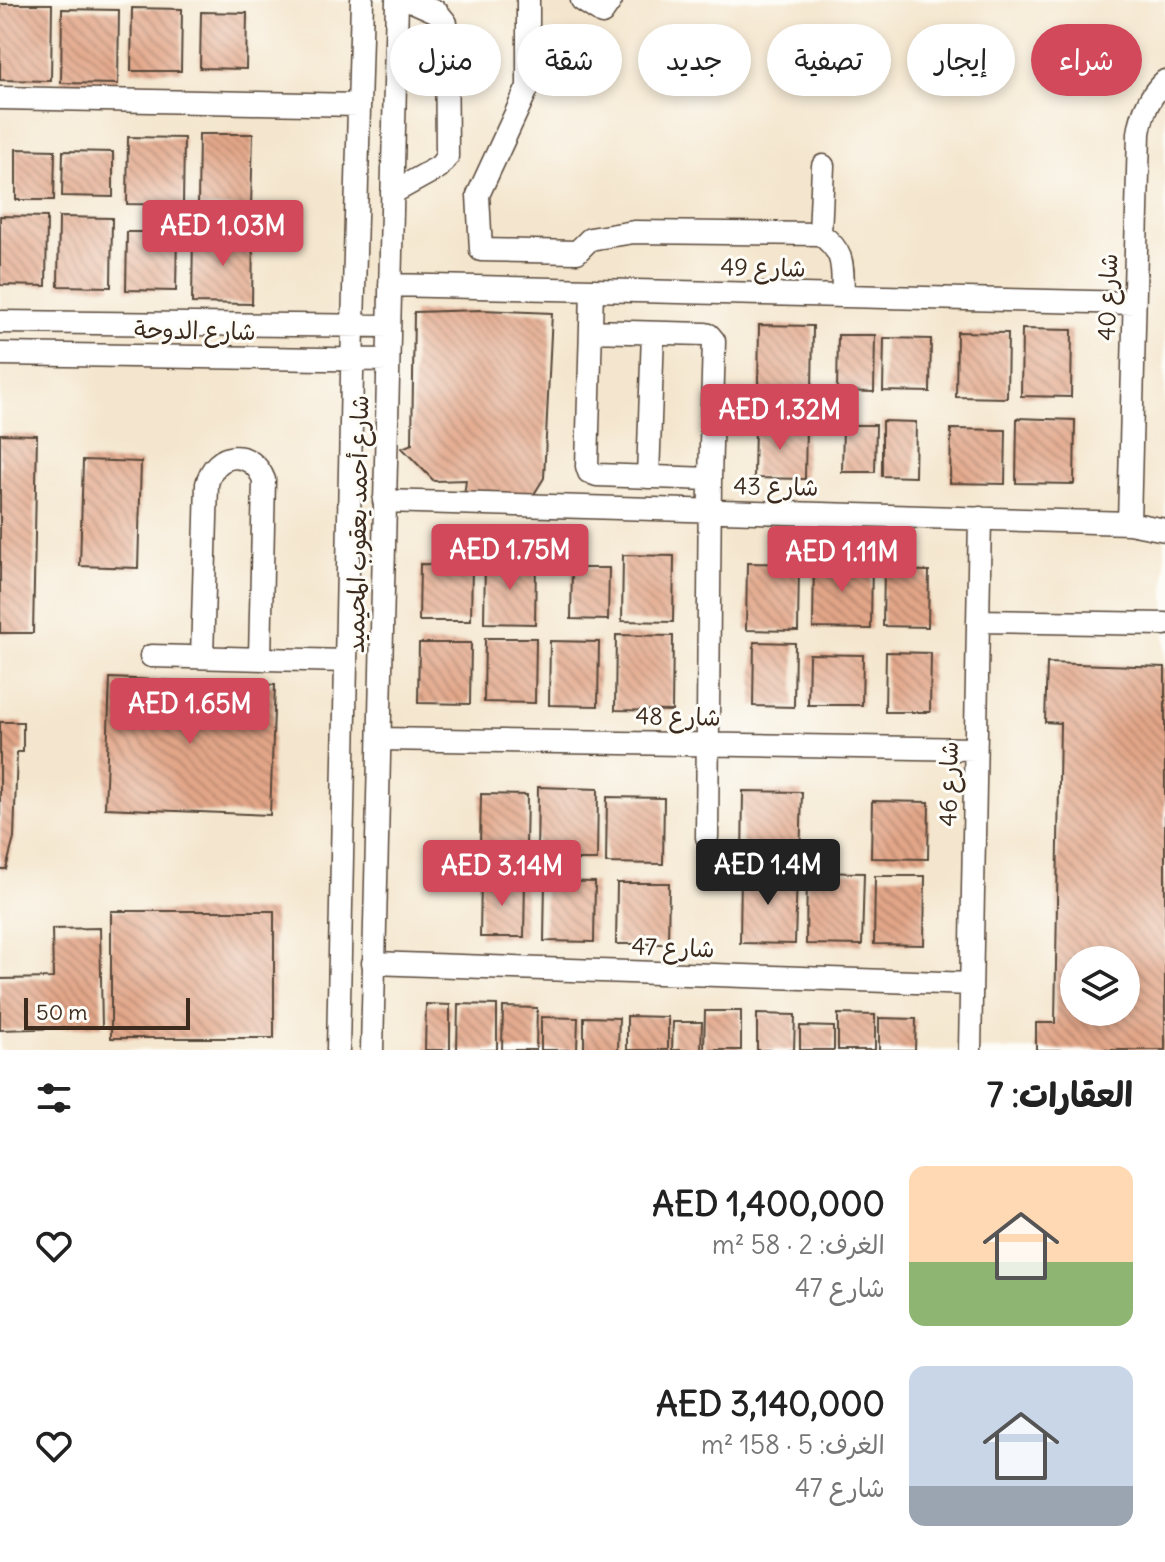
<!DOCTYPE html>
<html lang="ar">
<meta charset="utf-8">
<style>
:root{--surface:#fff;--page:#f2f2f2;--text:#222;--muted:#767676;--accent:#d1495b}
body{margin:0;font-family:Delius,"Playpen Sans Arabic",sans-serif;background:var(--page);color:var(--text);direction:rtl;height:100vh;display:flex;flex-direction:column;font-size:30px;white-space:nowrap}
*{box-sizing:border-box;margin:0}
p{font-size:26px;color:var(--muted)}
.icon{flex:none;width:44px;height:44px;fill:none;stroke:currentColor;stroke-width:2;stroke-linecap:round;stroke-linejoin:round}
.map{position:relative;height:1050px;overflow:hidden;direction:ltr}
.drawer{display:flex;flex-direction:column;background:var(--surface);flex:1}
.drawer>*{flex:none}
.hud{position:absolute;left:24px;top:24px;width:1118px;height:72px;direction:rtl;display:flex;gap:16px}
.buttons{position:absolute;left:1060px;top:946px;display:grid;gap:16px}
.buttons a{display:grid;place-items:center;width:80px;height:80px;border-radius:50%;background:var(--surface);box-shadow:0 4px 12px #0003;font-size:40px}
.scale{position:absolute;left:24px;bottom:20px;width:166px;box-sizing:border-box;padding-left:8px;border:4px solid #3b2a1e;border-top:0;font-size:22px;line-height:28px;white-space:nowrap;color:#3b2a1e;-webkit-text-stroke:6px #fdfcf7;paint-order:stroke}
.price{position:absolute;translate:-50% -68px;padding:0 18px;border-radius:8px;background:var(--accent);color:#fff;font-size:26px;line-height:52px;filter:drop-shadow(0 2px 4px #0008)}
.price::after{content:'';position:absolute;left:50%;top:48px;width:24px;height:18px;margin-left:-12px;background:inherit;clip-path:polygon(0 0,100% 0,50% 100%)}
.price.selected{background:#222;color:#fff}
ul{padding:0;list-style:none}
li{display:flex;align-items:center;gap:24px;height:200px;padding:0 32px}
li span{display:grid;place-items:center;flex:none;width:224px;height:160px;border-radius:16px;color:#555}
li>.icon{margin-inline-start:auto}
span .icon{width:96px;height:96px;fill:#fffc;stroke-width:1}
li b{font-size:34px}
h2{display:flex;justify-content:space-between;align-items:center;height:96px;padding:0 32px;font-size:34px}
.tag{padding:0 28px;border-radius:36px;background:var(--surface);box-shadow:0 4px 12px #0003;font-size:28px;line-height:72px}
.tag.selected{background:var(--accent);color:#fff}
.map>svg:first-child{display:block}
</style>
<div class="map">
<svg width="1165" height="1050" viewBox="0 0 1165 1050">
<defs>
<pattern id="building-back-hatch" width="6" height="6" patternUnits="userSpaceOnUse" patternTransform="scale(2)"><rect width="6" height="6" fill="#e2a688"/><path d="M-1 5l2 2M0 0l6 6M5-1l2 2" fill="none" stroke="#b8876f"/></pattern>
</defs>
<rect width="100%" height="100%" fill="#fdfcf7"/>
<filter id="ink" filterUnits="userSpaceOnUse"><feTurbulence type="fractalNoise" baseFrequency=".0125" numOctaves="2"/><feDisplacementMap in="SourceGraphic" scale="16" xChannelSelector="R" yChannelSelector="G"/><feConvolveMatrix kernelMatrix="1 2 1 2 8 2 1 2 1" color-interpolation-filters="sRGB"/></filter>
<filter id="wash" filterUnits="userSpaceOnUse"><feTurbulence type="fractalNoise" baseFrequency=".006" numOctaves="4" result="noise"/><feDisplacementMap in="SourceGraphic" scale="32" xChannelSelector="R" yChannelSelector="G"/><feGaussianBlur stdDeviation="1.8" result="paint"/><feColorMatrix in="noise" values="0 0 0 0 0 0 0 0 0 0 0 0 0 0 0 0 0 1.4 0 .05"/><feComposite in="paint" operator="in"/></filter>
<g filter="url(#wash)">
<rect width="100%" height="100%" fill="#f4e6ce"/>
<g id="blocks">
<path fill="url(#building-back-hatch)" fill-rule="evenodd" d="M0 4H52L51 81 0 80Z
M132 8 182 9 181 71H131Z
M62 9 119 10 118 84 61 83Z
M201 12 247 13 246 69 200 68Z
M199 134H253L251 207H198Z
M128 137 184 138 183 205 127 204Z
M16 149 55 150 54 200H16Z
M63 151 113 152V197L62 196Z
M0 216 47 217 46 286 0 285Z
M59 217 112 218 111 287 58 286Z
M127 232H177L176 291 126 290Z
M193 232H253L252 304 192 303Z
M482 310 552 313 544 478 531 499 464 497 466 480 434 481 402 448 412 444 414 312Z
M759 325 813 326 812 392 758 391Z
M1022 329 1072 330 1071 397 1021 396Z
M957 332 1008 333 1007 398 956 397Z
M838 335H875L874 392 837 391Z
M884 338 931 339 930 392 883 391Z
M1017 418 1075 420 1074 484 1016 483Z
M882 421 916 422 915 477 882 476Z
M755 425H806L805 479 754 478Z
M843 425H876L875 472H842Z
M951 429 1006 430 1005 484 950 483Z
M0 434 37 435 33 633H0Z
M83 460 141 462 138 568 80 566Z
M623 555 674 556 673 622 622 621Z
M814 559 872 560 871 629 813 628Z
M485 561 536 562 535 624 484 623Z
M747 563 799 564 798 631 746 630Z
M420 564 472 565 471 621H419Z
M572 568H609L608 620 571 619Z
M884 570 929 571 928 627 883 626Z
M616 635 673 636 672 711 615 710Z
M485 638H536L535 703 484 702Z
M550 641 599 642 598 706 549 705Z
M754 642 795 643 794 707 753 706Z
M419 643H471L470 704 418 703Z
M886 652 931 653 930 712H885Z
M809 654 863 655 862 705H808Z
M1047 663 1165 667V1050H1036V1023H1055L1060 723 1045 722ZM1074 960H1126V1012H1074Z
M110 678 275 685 270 815 105 808Z
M0 722H23V752H17L14 838 6 869H0Z
M538 787 598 789 597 860H537Z
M743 791 802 792 800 860H742Z
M481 794 527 795 526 847 480 846Z
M607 797 664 798 663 864 606 863Z
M872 801 929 802 928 859 871 858Z
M741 871H797L795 944 740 943Z
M807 872 864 873 862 945 806 944Z
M875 876H925L924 945 874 944Z
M481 878H525L524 937H480Z
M545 881 595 882 594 942 544 941Z
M617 883H669L668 944H616Z
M111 911H274V1038H111Z
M100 928 102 1027 0 1030V979L53 978 52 929Z
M426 1004 450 1005V1050H425Z
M458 1004 497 1005V1050H457Z
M503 1007 537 1008 536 1050H502Z
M705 1011H741V1050H704Z
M757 1014 795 1015 794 1050H757Z
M838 1014 875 1015V1050H838Z
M627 1016 668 1017V1050H627Z
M541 1017 578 1018 577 1050H541Z
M584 1017 619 1018 618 1050H584Z
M879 1018 916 1019 915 1050H879Z
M673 1022H702L701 1050H672Z
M800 1026 834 1027V1050H800Z"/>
</g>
</g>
<g filter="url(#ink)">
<use href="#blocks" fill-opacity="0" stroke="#574638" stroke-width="2"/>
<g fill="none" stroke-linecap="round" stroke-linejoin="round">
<defs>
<path id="minor" d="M528 0V87L478 195 481 250 577 252 590 239 634 232 820 234
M582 0 602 13 611 0
M0 98 358 105
M823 166 820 234C846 253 842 266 843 296
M392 193 439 167 447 157 446 23 437 12 410 0
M390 285 1134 303
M592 290 587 466 589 472 597 475 710 479
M0 322 389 326
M591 331 705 334 709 335 714 341 710 479 707 837
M0 354 388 360
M648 477 653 333
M384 501 1129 523 1165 530
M1129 523 1139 133C1142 113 1150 95 1165 81
M978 621 1165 624
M151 656 346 661
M202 657 207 484C215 450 252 448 264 480L260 658
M380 739 975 749
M373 963 971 984
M338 1050 353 326 362 0
M372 1050 397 0
M970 1050 980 518"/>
</defs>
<use href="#minor" stroke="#574638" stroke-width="25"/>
<use href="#minor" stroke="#fff" stroke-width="22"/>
</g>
</g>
<g text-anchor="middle" stroke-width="6" stroke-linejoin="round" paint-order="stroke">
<g font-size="24" fill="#3b2a1e" stroke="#fdfcf7">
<text transform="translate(763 268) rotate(1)" y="8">شارع 49</text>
<text transform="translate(1108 297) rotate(-88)" y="8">شارع 40</text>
<text transform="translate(195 331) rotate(1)" y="8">شارع الدوحة</text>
<text transform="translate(776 487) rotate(1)" y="8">شارع 43</text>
<text transform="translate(358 524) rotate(-89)" y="8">شارع أحمد يعقوب المحيميد</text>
<text transform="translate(678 717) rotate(1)" y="8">شارع 48</text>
<text transform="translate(949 784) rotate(-89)" y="8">شارع 46</text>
<text transform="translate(673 948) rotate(2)" y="8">شارع 47</text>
</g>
</g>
</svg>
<div class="buttons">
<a><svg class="icon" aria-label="layers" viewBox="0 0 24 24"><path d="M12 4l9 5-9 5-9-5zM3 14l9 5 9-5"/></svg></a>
</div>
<div class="scale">50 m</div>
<b class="price" style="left:223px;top:268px">AED 1.03M</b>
<b class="price" style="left:780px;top:452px">AED 1.32M</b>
<b class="price" style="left:510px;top:592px">AED 1.75M</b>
<b class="price" style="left:842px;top:594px">AED 1.11M</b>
<b class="price" style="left:190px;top:746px">AED 1.65M</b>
<b class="price selected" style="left:768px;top:907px">AED 1.4M</b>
<b class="price" style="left:502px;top:908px">AED 3.14M</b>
<div class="hud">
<a class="tag selected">شراء</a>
<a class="tag">إيجار</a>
<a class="tag">تصفية</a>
<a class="tag">جديد</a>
<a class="tag">شقة</a>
<a class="tag">منزل</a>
</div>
</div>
<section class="drawer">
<h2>العقارات: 7<svg class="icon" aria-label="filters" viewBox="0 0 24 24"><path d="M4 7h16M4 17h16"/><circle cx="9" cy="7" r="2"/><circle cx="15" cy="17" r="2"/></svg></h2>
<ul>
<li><span style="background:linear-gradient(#ffd9b3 60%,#8fb573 0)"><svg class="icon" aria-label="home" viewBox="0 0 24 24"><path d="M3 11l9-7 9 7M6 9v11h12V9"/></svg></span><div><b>AED 1,400,000</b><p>الغرف: 2 · 58 m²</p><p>شارع 47</p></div><svg class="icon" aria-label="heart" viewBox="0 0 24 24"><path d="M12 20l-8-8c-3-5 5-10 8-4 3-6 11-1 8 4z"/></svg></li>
<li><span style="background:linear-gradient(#c9d6e8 75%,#9aa5b1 0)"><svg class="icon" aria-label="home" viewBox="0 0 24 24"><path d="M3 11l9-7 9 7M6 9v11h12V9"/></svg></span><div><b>AED 3,140,000</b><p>الغرف: 5 · 158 m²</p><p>شارع 47</p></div><svg class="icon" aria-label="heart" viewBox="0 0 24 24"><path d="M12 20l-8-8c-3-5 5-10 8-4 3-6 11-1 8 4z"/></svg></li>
</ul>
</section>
